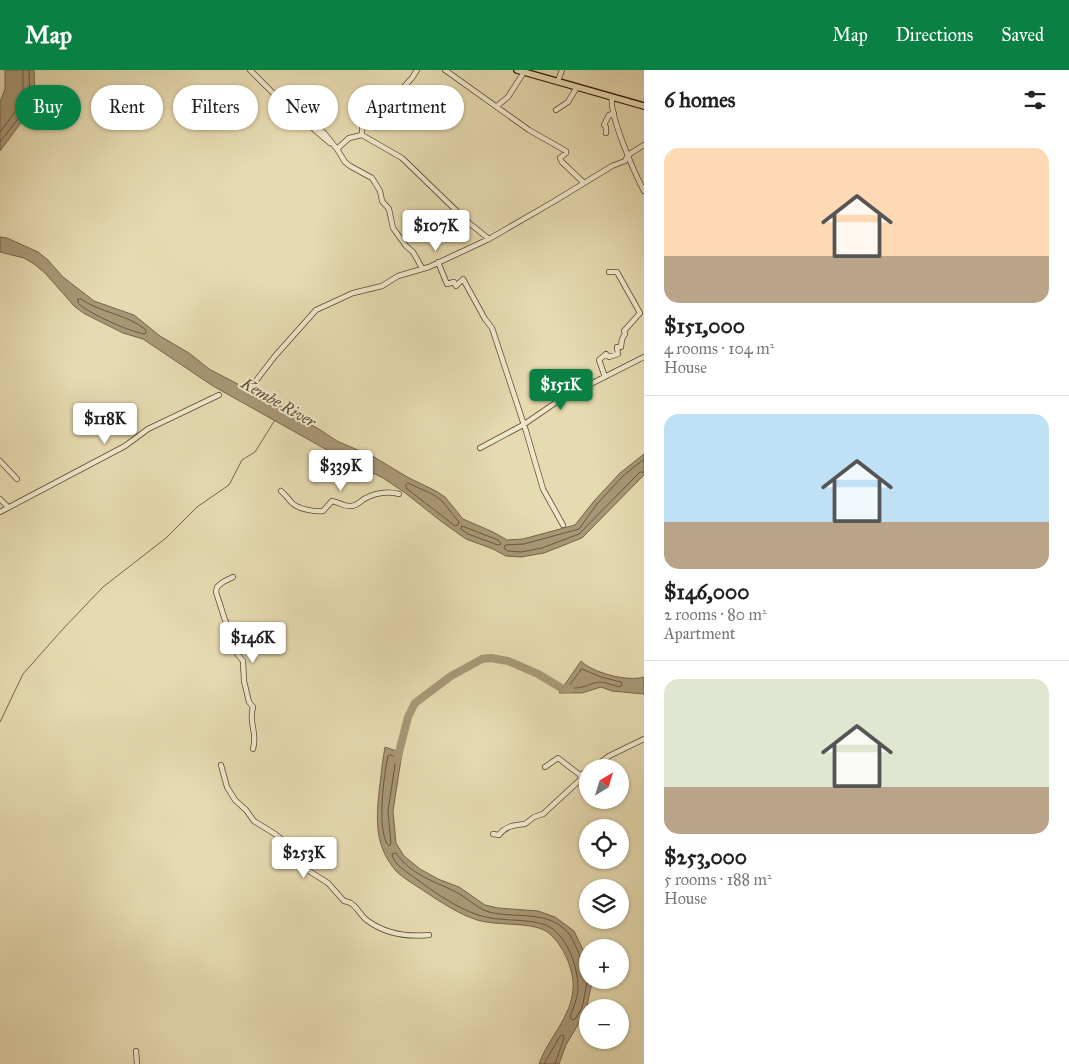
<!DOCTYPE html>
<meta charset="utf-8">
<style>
:root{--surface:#fff;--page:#f2f2f2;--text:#222;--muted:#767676;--line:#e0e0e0;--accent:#0b8043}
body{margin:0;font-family:"IM FELL Great Primer",serif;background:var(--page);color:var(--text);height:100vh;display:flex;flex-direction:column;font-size:19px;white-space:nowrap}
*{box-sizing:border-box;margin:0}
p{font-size:16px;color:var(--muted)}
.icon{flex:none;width:28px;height:28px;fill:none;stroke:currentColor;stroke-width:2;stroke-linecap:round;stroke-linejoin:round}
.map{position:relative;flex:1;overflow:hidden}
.drawer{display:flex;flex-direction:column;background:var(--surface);width:425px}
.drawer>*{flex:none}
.top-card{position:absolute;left:15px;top:15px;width:475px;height:45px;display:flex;gap:10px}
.needle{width:32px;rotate:38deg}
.controls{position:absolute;left:579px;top:689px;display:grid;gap:10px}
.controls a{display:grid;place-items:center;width:50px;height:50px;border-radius:50%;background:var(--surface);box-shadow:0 1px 4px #0004;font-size:25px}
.price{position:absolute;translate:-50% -42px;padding:0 11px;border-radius:5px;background:#fff;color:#222;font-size:16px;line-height:32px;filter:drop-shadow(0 1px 2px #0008)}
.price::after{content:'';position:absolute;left:50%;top:30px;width:15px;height:11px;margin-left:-8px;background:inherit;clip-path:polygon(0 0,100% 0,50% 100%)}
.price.on{background:var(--accent);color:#fff}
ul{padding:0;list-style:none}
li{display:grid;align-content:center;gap:10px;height:265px;padding:0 20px}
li+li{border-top:1px solid var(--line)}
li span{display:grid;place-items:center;height:155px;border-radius:15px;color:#555}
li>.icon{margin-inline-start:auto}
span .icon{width:90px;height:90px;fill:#fffc;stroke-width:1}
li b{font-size:21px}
h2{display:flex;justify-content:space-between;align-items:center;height:60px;padding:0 20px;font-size:21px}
.pill{padding:0 18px;border-radius:22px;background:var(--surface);box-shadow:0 1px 4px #0004;font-size:18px;line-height:45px}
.pill.on{background:var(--accent);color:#fff}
header{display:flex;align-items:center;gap:30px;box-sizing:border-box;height:70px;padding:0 25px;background:var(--accent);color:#fff}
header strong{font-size:24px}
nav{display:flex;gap:28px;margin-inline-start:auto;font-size:18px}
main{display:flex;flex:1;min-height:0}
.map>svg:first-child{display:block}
</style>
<header>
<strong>Map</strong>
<nav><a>Map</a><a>Directions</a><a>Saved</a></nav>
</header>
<main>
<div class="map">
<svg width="644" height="994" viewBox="0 0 644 994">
<rect width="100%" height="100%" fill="#e6dab0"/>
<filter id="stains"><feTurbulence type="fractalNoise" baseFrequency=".004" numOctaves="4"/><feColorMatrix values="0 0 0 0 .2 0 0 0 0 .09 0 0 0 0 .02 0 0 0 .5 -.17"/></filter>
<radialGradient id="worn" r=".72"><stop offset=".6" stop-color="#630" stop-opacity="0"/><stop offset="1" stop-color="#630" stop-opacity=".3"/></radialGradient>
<path fill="#a89776" stroke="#786349" d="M5 0H34L35 34 0 81V32L5 19Z
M0 167 7 168 38 182 48 190 63 207 94 231 134 245 160 266 189 283 209 299 278 335 322 361 337 371 374 387 409 408 436 421 445 427 463 449 493 462 507 470 523 469 575 455 594 431 620 403 644 384V405L582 468 544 483 521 487 506 486 493 479 466 469 442 452 404 422 383 408 336 385 213 316 143 269 123 263 85 244 75 237 45 203 34 194 24 188 0 182Z
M581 591C593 603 628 612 644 607V624L612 621 601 617 582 623H559Z
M385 677 402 683 393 741 396 773 404 786 420 799 438 809 459 817 485 835 498 838 538 841 555 847 566 855 574 861 587 888 588 910H591L592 912 586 941 566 975 559 994H539C548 968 571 948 573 919 575 900 561 869 544 860 528 852 497 856 477 850 459 844 442 833 427 823 417 816 404 809 396 801 375 776 376 752 379 722 381 707 382 693 385 677Z"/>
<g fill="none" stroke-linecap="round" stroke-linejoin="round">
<path stroke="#6c563e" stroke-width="1" d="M0 62 23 31V0
M0 72 30 33 29 0
M78 229H81C101 243 127 244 146 260V263L144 264C126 260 92 245 79 234Z
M644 389 623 406 597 434 579 459 524 474 505 475 504 478 508 481 521 482 542 478 579 464 635 407 640 402H644
M408 413 434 425 442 431 459 452 458 455 455 456 406 418V415Z
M462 456 498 470 501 474 498 475 468 464 461 459Z
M582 599 601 607 621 612 622 615 620 617C614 616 606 612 600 612 590 613 583 619 571 618L570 615Z
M391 685 396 688 388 741 391 774 389 776C376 764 384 703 388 686Z
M588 890 581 888C577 880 574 870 569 864 549 839 516 849 489 842 476 838 468 828 456 822 434 811 411 805 396 783L392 784C394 795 406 801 415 808 434 822 455 837 478 845 499 852 522 848 543 854 566 861 578 896 578 918 578 927 573 938 570 947L572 950 575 949 582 938 588 908
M544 994 560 966 563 965 564 968 555 994"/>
<path stroke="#786349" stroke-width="1" d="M0 652 23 604 62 560 103 517 166 468 197 437 229 415 242 390 255 382 275 350"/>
<path stroke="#a89776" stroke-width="8" d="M397 690 408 647 415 633 451 606 482 589 491 588 508 591 538 604 563 619H570"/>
<defs>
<path id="minor" d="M250 0 281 31 303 48 311 50 325 64 337 79 349 68 362 65 402 88 469 153 489 169
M445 0 529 60 566 81V83L560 88 562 92 584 113
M558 11 562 0
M612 28C609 45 635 104 644 121
M497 36 508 27 524 2
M556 40 568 32 577 17
M302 49 330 73
M606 63V57L604 55 609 45 614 43
M362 65V58L377 45 383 35 399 22 412 8 417 0
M337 79 345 92 350 96 372 108 380 121 382 131 389 139 393 158 406 176 413 182 422 198
M438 192 447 214 454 212 456 216 463 209 485 249 492 258 526 361 543 419 563 455
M605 307 599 290 606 284 609 287 618 284 617 277H621L622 269 625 264 624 261 640 243 617 202H609
M255 312 275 286 316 240 353 223 382 216 398 206 429 197 489 169 553 132 612 96 625 91 628 85 644 75
M480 378 523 355 561 329 644 287
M0 391 17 409
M281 421C286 425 288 429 292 433 298 439 315 442 323 441L332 431C339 432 344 437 351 436 356 436 360 432 364 429 375 423 387 421 399 424
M0 429 8 437
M0 442 125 376 148 359 219 325
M233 507 223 512 217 517 216 522 225 550 236 571 235 581 243 591 244 611 249 632 253 637C248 655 258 660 253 679
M221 695 227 717 235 730 246 740 254 751 275 764 297 781 300 788 305 792 309 801 328 813 344 831C356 832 359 845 368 851 386 864 408 867 429 865
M545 697 558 688 580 705 588 701
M593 698 609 686 644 669
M493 764 499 765C505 756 515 755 525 754L534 747 543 744 581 709 580 705
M136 981 137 994"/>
<path id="major" d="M517 0 644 36"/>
</defs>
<use href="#minor" stroke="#5e4630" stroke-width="6"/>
<use href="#major" stroke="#311405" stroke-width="8"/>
<use href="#minor" stroke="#efe7cc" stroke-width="4.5"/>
<use href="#major" stroke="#e6dab0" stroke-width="5.5"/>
</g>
<g text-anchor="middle" stroke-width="4" stroke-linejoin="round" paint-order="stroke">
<g font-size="16" font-style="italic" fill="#614832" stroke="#efe7cc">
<text transform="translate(279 332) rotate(30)" y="6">Kembe River</text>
</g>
</g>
<rect width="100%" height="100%" filter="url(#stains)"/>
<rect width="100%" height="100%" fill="url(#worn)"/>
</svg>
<div class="controls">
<a><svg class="needle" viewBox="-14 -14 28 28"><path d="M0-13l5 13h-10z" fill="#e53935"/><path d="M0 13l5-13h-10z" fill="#767676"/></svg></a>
<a><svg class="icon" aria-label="locate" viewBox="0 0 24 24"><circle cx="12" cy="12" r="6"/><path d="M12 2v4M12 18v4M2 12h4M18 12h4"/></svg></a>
<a><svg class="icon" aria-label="layers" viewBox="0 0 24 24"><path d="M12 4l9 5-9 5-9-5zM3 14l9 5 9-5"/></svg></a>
<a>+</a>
<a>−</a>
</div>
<b class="price" style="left:436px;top:182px">$107K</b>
<b class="price on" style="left:561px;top:341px">$151K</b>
<b class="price" style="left:105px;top:375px">$118K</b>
<b class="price" style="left:341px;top:422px">$339K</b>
<b class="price" style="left:253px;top:594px">$146K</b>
<b class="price" style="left:304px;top:809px">$253K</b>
<div class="top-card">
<a class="pill on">Buy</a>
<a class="pill">Rent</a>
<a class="pill">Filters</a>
<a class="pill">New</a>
<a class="pill">Apartment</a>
</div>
</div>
<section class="drawer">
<h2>6 homes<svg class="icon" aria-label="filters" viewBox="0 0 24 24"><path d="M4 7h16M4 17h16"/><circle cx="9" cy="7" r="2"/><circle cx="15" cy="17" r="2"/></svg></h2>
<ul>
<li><span style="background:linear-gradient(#ffd9b3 70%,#b9a48a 0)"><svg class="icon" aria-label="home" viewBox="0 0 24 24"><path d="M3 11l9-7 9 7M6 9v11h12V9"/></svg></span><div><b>$151,000</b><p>4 rooms · 104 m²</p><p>House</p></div></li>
<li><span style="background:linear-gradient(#bfe0f5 70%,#b9a48a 0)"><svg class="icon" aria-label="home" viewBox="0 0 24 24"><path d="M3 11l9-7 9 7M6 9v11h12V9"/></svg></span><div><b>$146,000</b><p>2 rooms · 80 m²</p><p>Apartment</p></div></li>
<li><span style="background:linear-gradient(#dfe7d0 70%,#b9a48a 0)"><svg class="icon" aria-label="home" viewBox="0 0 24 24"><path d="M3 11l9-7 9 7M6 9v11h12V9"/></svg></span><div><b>$253,000</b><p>5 rooms · 188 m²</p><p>House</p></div></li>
</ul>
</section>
</main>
